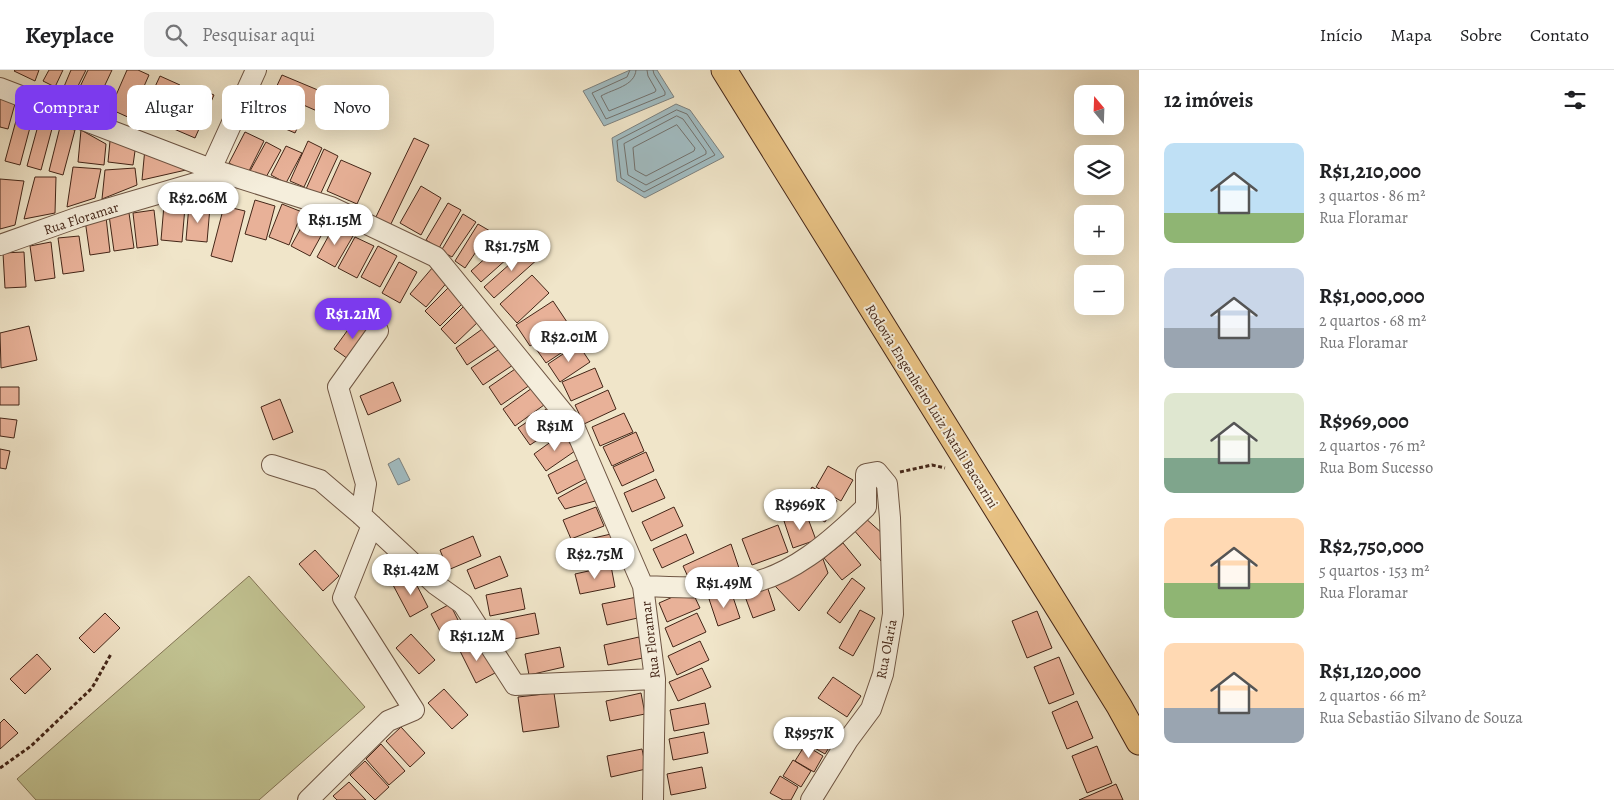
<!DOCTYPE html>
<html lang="pt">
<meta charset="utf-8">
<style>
:root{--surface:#fff;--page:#f2f2f2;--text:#202124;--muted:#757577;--line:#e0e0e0;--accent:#7c3aed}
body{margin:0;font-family:Alegreya,serif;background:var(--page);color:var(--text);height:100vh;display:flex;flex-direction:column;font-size:19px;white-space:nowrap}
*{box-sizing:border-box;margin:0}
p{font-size:16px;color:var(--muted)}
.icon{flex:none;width:28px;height:28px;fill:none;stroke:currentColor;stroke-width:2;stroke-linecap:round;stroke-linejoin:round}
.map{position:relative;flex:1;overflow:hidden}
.side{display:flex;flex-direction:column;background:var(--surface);width:475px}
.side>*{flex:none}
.guide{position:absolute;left:15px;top:15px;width:475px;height:45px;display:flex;gap:10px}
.needle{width:32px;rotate:341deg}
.tools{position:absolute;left:1074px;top:15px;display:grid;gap:10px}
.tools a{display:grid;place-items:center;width:50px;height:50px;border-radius:10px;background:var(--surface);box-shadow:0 5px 20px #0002;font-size:25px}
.price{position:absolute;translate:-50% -42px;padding:0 11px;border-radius:18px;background:#fff;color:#222;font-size:16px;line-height:32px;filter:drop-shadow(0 1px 2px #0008)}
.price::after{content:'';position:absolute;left:50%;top:30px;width:15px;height:11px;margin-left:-8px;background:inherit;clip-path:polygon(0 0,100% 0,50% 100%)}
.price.selected{background:var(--accent);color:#fff}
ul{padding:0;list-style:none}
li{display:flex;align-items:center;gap:15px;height:125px;padding:0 25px}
li span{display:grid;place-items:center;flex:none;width:140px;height:100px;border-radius:10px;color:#555}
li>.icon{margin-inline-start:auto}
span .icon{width:60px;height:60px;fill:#fffc;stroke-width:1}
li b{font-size:21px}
h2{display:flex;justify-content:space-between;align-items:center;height:60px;padding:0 25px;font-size:21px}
.pill{padding:0 18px;border-radius:10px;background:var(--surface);box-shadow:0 5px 20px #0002;font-size:18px;line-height:45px}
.pill.selected{background:var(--accent);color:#fff}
header{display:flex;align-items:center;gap:30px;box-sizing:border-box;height:70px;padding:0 25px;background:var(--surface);border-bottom:1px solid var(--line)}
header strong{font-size:24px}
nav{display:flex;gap:28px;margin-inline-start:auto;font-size:18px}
.search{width:350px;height:45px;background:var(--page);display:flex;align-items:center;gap:12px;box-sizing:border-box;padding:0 18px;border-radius:10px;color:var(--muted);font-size:19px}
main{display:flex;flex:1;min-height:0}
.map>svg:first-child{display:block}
</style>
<header>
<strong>Keyplace</strong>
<div class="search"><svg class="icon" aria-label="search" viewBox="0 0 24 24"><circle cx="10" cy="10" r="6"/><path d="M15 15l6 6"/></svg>Pesquisar aqui</div>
<nav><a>Início</a><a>Mapa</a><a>Sobre</a><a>Contato</a></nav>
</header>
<main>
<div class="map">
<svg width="1139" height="730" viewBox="0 0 1139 730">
<rect width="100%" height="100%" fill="#f0e5c9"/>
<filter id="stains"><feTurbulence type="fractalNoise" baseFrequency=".004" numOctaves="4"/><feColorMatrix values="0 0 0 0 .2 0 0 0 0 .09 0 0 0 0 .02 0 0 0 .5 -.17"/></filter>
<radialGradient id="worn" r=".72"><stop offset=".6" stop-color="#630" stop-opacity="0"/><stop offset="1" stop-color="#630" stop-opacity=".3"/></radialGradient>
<path fill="#c1c291" stroke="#827454" d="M249 506 365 637 259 730H36L17 709Z"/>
<path fill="#a1bcc2" stroke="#7c807e" d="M630 0H657L674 27 604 56 583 21Z
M676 34 690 40 724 87 645 128 617 111 612 68Z
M399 388 410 410 398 415 388 394Z"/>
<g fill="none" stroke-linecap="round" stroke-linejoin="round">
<path stroke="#72716d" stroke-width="1" d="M630 0 627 7 592 23 606 49 665 25V22L654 4 653 0
M636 0C635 16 613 19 601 26L609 41 655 22 656 20 648 6 647 0
M677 40 687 44 715 85 644 122 621 108 617 71Z
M677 46 683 49 706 81V84L646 115 628 105 624 74Z
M677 55 695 78 694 81 646 106 635 100 633 78Z"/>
</g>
<path fill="#e8b198" stroke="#442618" d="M15 0H39L35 11 14 1Z
M49 0H63L55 17 43 11Z
M71 0H86L74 24 63 19Z
M88 0H112L97 32 77 23Z
M127 0H138L149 5 130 48 110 39Z
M282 5 325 23 317 41 274 22Z
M160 6 180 15 160 58 140 49Z
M194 16 214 25 195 68 174 59Z
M0 26 16 30 8 59 0 57Z
M261 27 303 46 295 63 253 45Z
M17 47 32 50 20 95 5 91Z
M39 52 53 55 41 100 27 96Z
M60 57 75 60 63 105 49 101Z
M81 60 106 74 104 95 78 92Z
M245 62 264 71 248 103 229 93Z
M414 68 429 75 389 158 374 151Z
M110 71 136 74 133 95 108 92Z
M308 71 322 78 304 117 290 111Z
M266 72 281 80 265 109 250 101Z
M286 76 302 83 286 113 271 105Z
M145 78 182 92 186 100 142 110Z
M324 79 338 86 320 125 306 119Z
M341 90 371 103 357 134 327 121Z
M73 97 101 99 95 128 67 137Z
M135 98 137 115 102 129 105 100Z
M35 107H56L55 143 24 149Z
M0 109 24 111 15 155 0 159Z
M421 116 441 128 421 165 400 153Z
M255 130 275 136 266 170 245 164Z
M448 133 461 140 439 178 426 170Z
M282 134 302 142 289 175 269 167Z
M164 135 185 137 182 172 161 170Z
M189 135 210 137 207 172 186 170Z
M224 136 245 141 232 192 211 186Z
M154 140 158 175 137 178 133 143Z
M129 143 134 178 114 181 109 145Z
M463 144 476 152 452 187 441 181Z
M308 145 327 155 310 186 291 176Z
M106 147 110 182 90 185 85 150Z
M478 154 490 161 465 198 455 191Z
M334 156 353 166 335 197 317 187Z
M516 161 526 172 481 212 471 201Z
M79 166 84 201 63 204 58 168Z
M355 167 374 176 357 208 338 198Z
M51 172 55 208 35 211 30 176Z
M378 176 397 186 380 217 361 207Z
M529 177 539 188 494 228 484 217Z
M24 182 26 217 5 218 3 183Z
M399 192 417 202 400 233 382 223Z
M433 197 449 210 426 237 410 224Z
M532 205 549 223 517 253 500 234Z
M450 216 465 231 440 256 425 241Z
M553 231 567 252 530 276 516 255Z
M466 234 481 249 455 274 441 259Z
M355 250 372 262 351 291 334 279Z
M29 256 37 290 1 298 0 263Z
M564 256 576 273 546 293 534 276Z
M485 257 497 275 467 295 456 278Z
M578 274 590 292 560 312 548 294Z
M501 278 513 295 483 315 471 298Z
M518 297 530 315 501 335 489 317Z
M595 298 603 317 571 331 562 312Z
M393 312 401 331 368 345 360 326Z
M0 317H19V335H0Z
M532 318 544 335 515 356 503 339Z
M608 320 616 339 584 354 575 335Z
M280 329 293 362 273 370 261 337Z
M548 338 560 355 530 375 518 358Z
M624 343 633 362 600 376 592 357Z
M0 348 17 350 14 368 0 366Z
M636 362 644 381 612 396 603 377Z
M563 363 575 381 546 401 534 384Z
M0 379 10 381 6 399 0 398Z
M646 382 654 401 622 416 613 397Z
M579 389 589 407 557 424 548 405Z
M828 396 853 410 841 431 816 417Z
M656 409 665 428 632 442 624 423Z
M589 411 599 430 565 439 558 428Z
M812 417 837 431 825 452 800 438Z
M596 437 604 456 571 469 563 450Z
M674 437 683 456 651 471 642 452Z
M806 443 816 470 793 478 784 451Z
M864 447 883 464 881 491 852 458Z
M778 455 788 482 752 495 742 469Z
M611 464 615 485 580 492 576 472Z
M686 464 694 483 662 498 653 479Z
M473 466 481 486 448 500 440 480Z
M843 473 861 495 842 510 824 488Z
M731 474 740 501 718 509H689L683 496Z
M315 480 339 506 323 521 299 494Z
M500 486 508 506 475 519 467 500Z
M823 489 828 503 799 541 775 516Z
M611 496 615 517 580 524 575 504Z
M412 506 428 537 410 547 393 515Z
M852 508 865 518 840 553 827 543Z
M766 513 775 540 753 548 743 521Z
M521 518 525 539 490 546 486 525Z
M691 519 700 538 667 552 659 533Z
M731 521 740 548 718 556 709 529Z
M637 527 642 547 607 555 602 534Z
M450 534 466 566 448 576 431 544Z
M860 540 875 548 853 586 839 578Z
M1037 541 1052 578 1027 588 1012 551Z
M105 543 120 558 94 583 79 568Z
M535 543 539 564 504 571 500 550Z
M697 543 706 562 673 577 665 558Z
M411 564 435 590 419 604 396 578Z
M639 567 643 588 608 595 604 575Z
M700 571 709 590 677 605 668 586Z
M478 572 495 603 476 613 460 581Z
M560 577 564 597 529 605 525 584Z
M37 584 51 599 25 624 10 609Z
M1059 587 1074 624 1049 634 1034 597Z
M702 598 711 617 678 631 669 612Z
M833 607 861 626 847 647 818 628Z
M444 619 468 645 452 659 428 633Z
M554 623 559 657 523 662 518 627Z
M641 623 645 644 610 651 606 631Z
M1077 631 1093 668 1067 679 1052 642Z
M705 633 709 654 674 661 670 640Z
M4 649 18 663 0 679V653Z
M401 657 425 683 410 697 386 671Z
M816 657 835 668 825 684 806 673Z
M704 662 708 683 673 690 669 669Z
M381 674 405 701 389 715 366 689Z
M805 675 823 686 814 702 795 691Z
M1097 676 1112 713 1087 723 1072 686Z
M642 679 646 699 611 707 607 686Z
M793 690 811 701 801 717 783 706Z
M365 691 389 717 375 730 350 705Z
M702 697 706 718 671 725 667 704Z
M780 706 798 717 791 730H783L770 723Z
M349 712 366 730H337L333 726Z
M1116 714 1123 730H1079Z"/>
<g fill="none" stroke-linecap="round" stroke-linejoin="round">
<defs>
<path id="minor" d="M0 18 211 99 331 137 436 187 574 356 643 516 655 609 653 730
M211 99 256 0
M0 175 79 147 226 104
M272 395 320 410 361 445 435 514 463 534 515 615 655 609
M361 445 366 414 338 317 378 261
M643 516C675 517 708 519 740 515 789 509 832 470 866 437V404L877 402 887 414 890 448 893 544 883 604 871 639 848 670 811 730
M308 730 388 651 414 640 343 528 372 455"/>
<path id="major" d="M724 0 1119 636 1139 672"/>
</defs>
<use href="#minor" stroke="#6f5644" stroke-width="22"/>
<use href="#major" stroke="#442618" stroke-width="27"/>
<path stroke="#442618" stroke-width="3" stroke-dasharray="4 2.5" stroke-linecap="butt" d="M900 402 932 395 945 398
M0 698 31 676 92 618 111 584"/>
<use href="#minor" stroke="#f5eedc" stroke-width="20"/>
<use href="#major" stroke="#e8c284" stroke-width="25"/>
</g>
<g text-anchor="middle" stroke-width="4" stroke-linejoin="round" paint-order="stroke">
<g font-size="14" fill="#442618" stroke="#f5eedc">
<text transform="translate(81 148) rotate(-18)" y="5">Rua Floramar</text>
<text transform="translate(932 336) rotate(58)" y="5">Rodovia Engenheiro Luiz Natali Baccarini</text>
<text transform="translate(650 570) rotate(-97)" y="5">Rua Floramar</text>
<text transform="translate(886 579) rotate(-79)" y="5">Rua Olaria</text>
</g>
</g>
<rect width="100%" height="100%" filter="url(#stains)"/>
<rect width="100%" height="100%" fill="url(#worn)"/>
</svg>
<div class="tools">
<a><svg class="needle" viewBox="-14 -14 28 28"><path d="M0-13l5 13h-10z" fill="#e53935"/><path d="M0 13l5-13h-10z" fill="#757577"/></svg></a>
<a><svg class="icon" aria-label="layers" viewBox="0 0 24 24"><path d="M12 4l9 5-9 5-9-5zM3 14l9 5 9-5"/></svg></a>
<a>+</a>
<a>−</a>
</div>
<b class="price" style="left:198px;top:154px">R$2.06M</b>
<b class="price" style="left:335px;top:176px">R$1.15M</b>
<b class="price" style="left:512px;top:202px">R$1.75M</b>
<b class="price selected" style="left:353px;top:270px">R$1.21M</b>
<b class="price" style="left:569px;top:293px">R$2.01M</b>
<b class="price" style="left:555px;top:382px">R$1M</b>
<b class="price" style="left:800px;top:461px">R$969K</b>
<b class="price" style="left:595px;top:510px">R$2.75M</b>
<b class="price" style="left:411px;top:526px">R$1.42M</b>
<b class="price" style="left:724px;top:539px">R$1.49M</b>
<b class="price" style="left:477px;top:592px">R$1.12M</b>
<b class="price" style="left:809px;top:689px">R$957K</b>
<div class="guide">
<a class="pill selected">Comprar</a>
<a class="pill">Alugar</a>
<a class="pill">Filtros</a>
<a class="pill">Novo</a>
</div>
</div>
<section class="side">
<h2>12 imóveis<svg class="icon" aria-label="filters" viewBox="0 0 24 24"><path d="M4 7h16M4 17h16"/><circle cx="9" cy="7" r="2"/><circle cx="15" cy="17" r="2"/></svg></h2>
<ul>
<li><span style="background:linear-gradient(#bfe0f5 70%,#8fb573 0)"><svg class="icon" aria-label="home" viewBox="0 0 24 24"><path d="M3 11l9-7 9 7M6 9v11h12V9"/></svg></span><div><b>R$1,210,000</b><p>3 quartos · 86 m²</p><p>Rua Floramar</p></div></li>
<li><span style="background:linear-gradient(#c9d6e8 60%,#9aa5b1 0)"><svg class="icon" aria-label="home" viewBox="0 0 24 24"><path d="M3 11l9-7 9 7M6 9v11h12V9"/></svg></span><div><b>R$1,000,000</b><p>2 quartos · 68 m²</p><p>Rua Floramar</p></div></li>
<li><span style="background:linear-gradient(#dfe7d0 65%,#7fa58c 0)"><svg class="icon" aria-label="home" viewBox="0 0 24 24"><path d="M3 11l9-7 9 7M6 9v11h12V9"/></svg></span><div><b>R$969,000</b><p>2 quartos · 76 m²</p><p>Rua Bom Sucesso</p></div></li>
<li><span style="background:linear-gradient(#ffd9b3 65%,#8fb573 0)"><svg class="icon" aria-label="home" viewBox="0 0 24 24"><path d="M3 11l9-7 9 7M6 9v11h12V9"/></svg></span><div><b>R$2,750,000</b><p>5 quartos · 153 m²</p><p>Rua Floramar</p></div></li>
<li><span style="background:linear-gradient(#ffd9b3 65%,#9aa5b1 0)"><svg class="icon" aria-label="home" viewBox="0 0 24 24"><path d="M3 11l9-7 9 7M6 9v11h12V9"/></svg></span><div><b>R$1,120,000</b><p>2 quartos · 66 m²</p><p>Rua Sebastião Silvano de Souza</p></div></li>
</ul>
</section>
</main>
